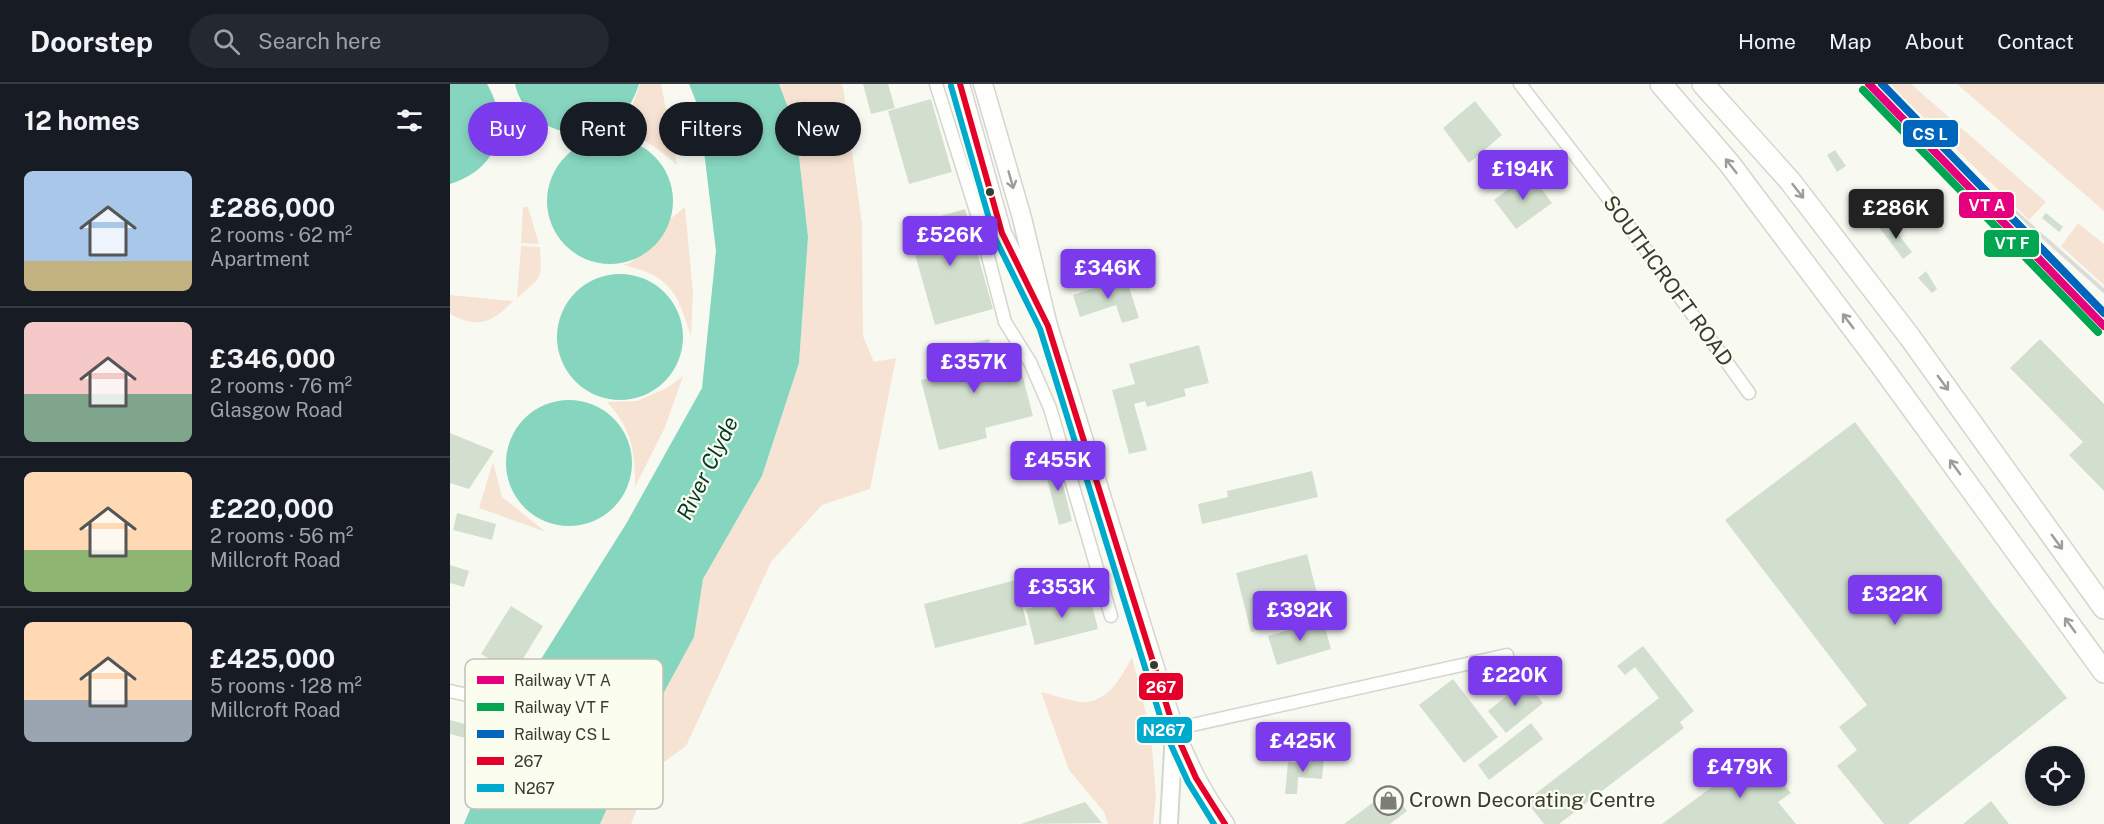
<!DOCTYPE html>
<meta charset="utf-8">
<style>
:root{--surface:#171b24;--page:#242831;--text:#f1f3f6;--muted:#9ea1a6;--line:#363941;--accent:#7c3aed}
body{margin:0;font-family:"Public Sans",sans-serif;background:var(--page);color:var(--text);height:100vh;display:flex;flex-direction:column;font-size:22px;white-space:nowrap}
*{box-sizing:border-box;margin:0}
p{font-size:20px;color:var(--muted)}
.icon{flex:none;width:33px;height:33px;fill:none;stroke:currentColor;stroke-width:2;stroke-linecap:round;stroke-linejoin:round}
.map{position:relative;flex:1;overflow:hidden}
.panel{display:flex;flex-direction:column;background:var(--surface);width:450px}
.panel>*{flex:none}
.hud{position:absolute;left:18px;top:18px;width:570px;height:54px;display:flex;gap:12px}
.buttons{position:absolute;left:1575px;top:662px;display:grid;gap:12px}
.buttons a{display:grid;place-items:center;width:60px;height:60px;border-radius:50%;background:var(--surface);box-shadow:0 3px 9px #0003;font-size:30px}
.price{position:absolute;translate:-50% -51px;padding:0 14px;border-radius:6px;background:var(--accent);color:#fff;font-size:20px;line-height:39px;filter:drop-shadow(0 2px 3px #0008)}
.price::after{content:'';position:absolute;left:50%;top:36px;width:18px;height:14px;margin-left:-9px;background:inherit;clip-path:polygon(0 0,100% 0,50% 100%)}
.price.active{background:#222;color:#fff}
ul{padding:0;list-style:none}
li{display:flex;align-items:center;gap:18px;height:150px;padding:0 24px}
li+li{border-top:2px solid var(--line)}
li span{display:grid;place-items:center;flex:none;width:168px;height:120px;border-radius:9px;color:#555}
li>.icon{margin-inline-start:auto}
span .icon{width:72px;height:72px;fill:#fffc;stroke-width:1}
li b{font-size:26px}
h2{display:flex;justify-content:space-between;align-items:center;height:72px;padding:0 24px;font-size:26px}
.tag{padding:0 21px;border-radius:27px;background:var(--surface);box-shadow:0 3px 9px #0003;font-size:21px;line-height:54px}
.tag.active{background:var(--accent);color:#fff}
header{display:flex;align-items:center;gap:36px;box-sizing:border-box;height:84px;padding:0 30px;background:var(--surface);border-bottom:2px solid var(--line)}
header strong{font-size:28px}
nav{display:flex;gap:33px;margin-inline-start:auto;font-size:21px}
.search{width:420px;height:54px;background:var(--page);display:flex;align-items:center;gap:15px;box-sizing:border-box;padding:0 21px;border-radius:33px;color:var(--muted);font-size:22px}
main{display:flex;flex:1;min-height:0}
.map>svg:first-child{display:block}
</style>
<header>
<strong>Doorstep</strong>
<div class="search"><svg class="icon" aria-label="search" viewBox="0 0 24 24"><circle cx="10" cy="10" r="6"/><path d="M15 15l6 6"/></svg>Search here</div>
<nav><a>Home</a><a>Map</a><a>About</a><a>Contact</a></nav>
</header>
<main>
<section class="panel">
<h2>12 homes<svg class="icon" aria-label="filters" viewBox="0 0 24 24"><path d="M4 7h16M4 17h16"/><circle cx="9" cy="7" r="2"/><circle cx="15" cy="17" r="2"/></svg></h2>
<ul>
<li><span style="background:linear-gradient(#a9c7e8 75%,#c2b280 0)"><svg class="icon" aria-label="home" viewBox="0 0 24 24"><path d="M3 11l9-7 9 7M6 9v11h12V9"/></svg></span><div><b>£286,000</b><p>2 rooms · 62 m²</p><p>Apartment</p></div></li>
<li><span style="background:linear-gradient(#f6c9c9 60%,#7fa58c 0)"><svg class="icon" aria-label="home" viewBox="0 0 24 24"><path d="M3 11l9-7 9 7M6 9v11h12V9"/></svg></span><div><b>£346,000</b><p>2 rooms · 76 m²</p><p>Glasgow Road</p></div></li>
<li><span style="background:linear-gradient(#ffd9b3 65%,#8fb573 0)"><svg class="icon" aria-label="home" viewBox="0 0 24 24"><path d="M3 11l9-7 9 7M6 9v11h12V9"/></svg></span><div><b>£220,000</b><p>2 rooms · 56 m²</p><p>Millcroft Road</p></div></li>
<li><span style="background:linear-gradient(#ffd9b3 65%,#9aa5b1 0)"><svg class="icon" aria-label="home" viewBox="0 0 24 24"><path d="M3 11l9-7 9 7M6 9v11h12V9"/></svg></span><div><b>£425,000</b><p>5 rooms · 128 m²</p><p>Millcroft Road</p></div></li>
</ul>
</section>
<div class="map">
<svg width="1654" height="740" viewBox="0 0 1654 740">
<rect width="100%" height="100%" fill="#f8faf2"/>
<path fill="#f7e3d3" d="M190 0H211L227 81C201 59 191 52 158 43L180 28Z
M329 0H391L393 3 412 139 413 252 424 278 446 274 420 405 372 421 321 478 236 662 202 687 181 740H150L187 658 244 553 253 495 312 392 349 279 358 153 346 45Z
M1439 0H1461L1596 118 1579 136Z
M1507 0H1654V127Z
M73 123H78L89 160 71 159Z
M235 123 243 208 241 252C227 208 221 192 173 181L182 178 207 157 219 136Z
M1628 139 1654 160V201L1611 162Z
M71 162 90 163C92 197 92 192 67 214Z
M0 211 63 217C42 239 29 245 0 230Z
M233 292 215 343 185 403C185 367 182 345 157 318L187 317 217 304Z
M43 378 52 413 96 448 29 424Z
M682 573 701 650 706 713 703 740H658L654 728 619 686 591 608C600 610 629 620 637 618 660 615 672 592 682 573Z"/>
<path fill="#86d5be" d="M0 0H37C62 43 48 85 0 100Z
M65 0H189C185 12 180 23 171 32 135 64 76 48 65 0Z
M239 0H329L346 45 358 153 349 279 312 392 253 495 244 553 187 658 150 740H14L64 618 176 440 252 304 266 167 249 25Z
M97 117a63 63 0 1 1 126 0a63 63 0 1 1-126 0Z
M107 253a63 63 0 1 1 126 0a63 63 0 1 1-126 0Z
M56 379a63 63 0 1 1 126 0a63 63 0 1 1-126 0Z"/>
<path fill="#d2dfce" d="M413 0H438L445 24 421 30Z
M481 15 502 88 459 100 438 27Z
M1025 17 1052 51 1019 79 993 44Z
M1385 66 1396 82 1387 88 1377 71Z
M1080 89 1102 119 1066 145 1044 116Z
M515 125 543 225 485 241 457 142Z
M1596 129 1613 143 1609 148 1592 134Z
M1438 137 1462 168 1453 175 1429 143Z
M1476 187 1487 205 1482 209 1468 194Z
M676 194 689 234 672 239 666 221 630 233 623 211Z
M539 255 545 277 567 271 583 332 535 344 537 354 489 366 471 296 489 292 483 269Z
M1590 255 1654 320V407L1619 371 1633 358 1560 284Z
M749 261 759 299 734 305 736 312 697 323 695 317 684 320 697 366 679 370 662 306 685 300 679 280Z
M1405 338 1543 521 1617 614 1458 740H1434L1387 682 1407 666 1389 643 1417 621 1275 436Z
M0 349 44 367 19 405 0 399Z
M607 376 622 437 609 441 593 379Z
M862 387 868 413 752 440 748 420 778 413 777 407Z
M7 429 46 440 42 456 3 446Z
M857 470 872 529 801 548 786 489Z
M0 481 19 487 14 503 0 499Z
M566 496 577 541 485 564 474 520Z
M639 509 648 545 585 561 576 525Z
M61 522 93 542 64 590 31 570Z
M873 536 881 565 827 581 818 552Z
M1193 562 1244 627 1230 638 1234 644 1109 740H1094L1076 717 1209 614 1185 583 1175 591 1167 582Z
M1003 595 1048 653 1014 679 969 621Z
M1075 597 1093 619 1056 649 1038 627Z
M0 636 22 642 19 655 0 650Z
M1081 639 1093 655 1039 696 1028 681Z
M1309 668 1341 709 1328 718 1346 740H1212Z
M861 673 874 674 872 695 848 693 847 710H835L838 678 860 680Z
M941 705 957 727 940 740H894Z
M1541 717 1559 740H1513Z
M635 718 652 739 571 740Z"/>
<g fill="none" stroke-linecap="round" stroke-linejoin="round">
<defs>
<path id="street" d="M486 0 527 130 555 238 580 278 600 324 661 532
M1070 0 1165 123 1299 309
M0 607 22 612
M724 645 1057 571"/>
<path id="secondary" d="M719 740 724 646"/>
<path id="primary" d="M510 0 552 149 583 210
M533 0 572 134 598 242 724 645C738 680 752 709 775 740"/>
<path id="highway" d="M1211 0 1279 79 1433 284 1654 588
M1253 0 1340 97 1459 252 1654 524"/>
</defs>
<use href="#street" stroke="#d4d5ce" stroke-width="15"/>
<use href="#secondary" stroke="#d4d5ce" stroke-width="20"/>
<use href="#primary" stroke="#d4d5ce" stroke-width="21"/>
<use href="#highway" stroke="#d4d5ce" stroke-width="24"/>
<use href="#street" stroke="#fefefd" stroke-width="12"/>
<use href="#secondary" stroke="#fefefd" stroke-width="16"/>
<use href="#primary" stroke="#fefefd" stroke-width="18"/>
<use href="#highway" stroke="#fefefd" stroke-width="21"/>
<path stroke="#dbdbd8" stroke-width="4" d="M1498 68 1654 207"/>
<defs>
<path id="bus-1" d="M510 0 552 149 598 242 724 645 746 694 775 740"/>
<path id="bus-2" d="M501 2 544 152 590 245 715 648 738 698 764 740"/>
</defs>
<use href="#bus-1" stroke="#fbfdee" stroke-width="10"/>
<use href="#bus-2" stroke="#fbfdee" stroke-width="10"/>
<use href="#bus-1" stroke="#e4002b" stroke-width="6"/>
<use href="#bus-2" stroke="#00a9ce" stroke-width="6"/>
<defs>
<path id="rail-1" d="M1419 0 1654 242"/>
<path id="rail-2" d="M1413 6 1648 248"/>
<path id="rail-3" d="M1432 0 1654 229"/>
</defs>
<use href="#rail-1" stroke="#fbfdee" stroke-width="12"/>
<use href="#rail-2" stroke="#fbfdee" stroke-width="12"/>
<use href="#rail-3" stroke="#fbfdee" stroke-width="12"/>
<use href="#rail-1" stroke="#e5007d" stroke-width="8"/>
<use href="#rail-2" stroke="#00a651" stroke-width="8"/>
<use href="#rail-3" stroke="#0065bd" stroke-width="8"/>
</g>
<defs><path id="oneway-shaft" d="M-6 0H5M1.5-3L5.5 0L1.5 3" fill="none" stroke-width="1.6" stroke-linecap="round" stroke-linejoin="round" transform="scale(1.5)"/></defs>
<g stroke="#9c9c98">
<use href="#oneway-shaft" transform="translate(1281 82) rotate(-128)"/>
<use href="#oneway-shaft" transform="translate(561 96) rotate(74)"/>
<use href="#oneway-shaft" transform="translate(1348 107) rotate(52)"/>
<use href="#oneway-shaft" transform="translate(1398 237) rotate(-127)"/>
<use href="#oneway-shaft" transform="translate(1493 299) rotate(54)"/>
<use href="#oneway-shaft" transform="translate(1505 383) rotate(-126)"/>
<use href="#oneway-shaft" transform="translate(1607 458) rotate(54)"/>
<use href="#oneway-shaft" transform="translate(1620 541) rotate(-126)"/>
</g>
<defs>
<symbol id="shop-ring" viewBox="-11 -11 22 22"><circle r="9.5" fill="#fbfdee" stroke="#7c7d76" stroke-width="1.5"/><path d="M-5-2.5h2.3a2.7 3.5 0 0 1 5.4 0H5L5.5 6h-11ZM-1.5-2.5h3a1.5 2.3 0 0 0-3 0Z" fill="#7c7d76"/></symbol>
</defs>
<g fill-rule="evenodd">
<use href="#shop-ring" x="922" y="700" width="33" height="33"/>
</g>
<g fill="#393a34" stroke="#fbfdee" stroke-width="2">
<circle cx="540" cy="108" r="5"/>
<circle cx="704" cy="581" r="5"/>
</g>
<g text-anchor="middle" stroke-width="4.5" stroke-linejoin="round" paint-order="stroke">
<g font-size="21" fill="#393a34" stroke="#fbfdee">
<text transform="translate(1218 197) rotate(54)" y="7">SOUTHCROFT ROAD</text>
</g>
<g font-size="21" fill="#393a34" stroke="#fbfdee" text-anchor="start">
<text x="959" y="723">Crown Decorating Centre</text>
</g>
<g font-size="22" font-style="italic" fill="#04392d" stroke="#fbfdee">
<text transform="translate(257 384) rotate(-64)" y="8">River Clyde</text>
</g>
</g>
<rect x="15" y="575" width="198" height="150" rx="9" fill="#fbfdee" stroke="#c1c2b6" stroke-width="1.5"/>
<rect x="27" y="592" width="27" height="8" fill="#e5007d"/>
<rect x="27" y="619" width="27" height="8" fill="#00a651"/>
<rect x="27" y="646" width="27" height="8" fill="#0065bd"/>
<rect x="27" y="673" width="27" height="8" fill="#e4002b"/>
<rect x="27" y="700" width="27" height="8" fill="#00a9ce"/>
<g font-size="16" fill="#393a34">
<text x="64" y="602">Railway VT A</text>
<text x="64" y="629">Railway VT F</text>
<text x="64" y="656">Railway CS L</text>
<text x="64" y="683">267</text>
<text x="64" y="710">N267</text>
</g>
<g stroke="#fbfdee" stroke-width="2">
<rect x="1452" y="35" width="57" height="29" rx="6" fill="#0065bd"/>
<rect x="1508" y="107" width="57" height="28" rx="6" fill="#e5007d"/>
<rect x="1533" y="145" width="57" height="29" rx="6" fill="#00a651"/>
<rect x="688" y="588" width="46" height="29" rx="6" fill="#e4002b"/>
<rect x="686" y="632" width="57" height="28" rx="6" fill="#00a9ce"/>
</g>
<g font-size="16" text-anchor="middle" font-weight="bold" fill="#fff">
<text x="1480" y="56">CS L</text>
<text x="1537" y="127">VT A</text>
<text x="1562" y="165">VT F</text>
<text x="711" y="609">267</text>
<text x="714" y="652">N267</text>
</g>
</svg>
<div class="buttons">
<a><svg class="icon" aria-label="locate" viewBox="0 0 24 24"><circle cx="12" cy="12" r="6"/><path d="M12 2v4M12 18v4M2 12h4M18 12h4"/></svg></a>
</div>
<b class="price" style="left:1073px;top:117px">£194K</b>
<b class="price active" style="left:1446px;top:156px">£286K</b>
<b class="price" style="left:500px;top:183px">£526K</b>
<b class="price" style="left:658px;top:216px">£346K</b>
<b class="price" style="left:524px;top:310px">£357K</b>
<b class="price" style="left:608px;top:408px">£455K</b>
<b class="price" style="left:612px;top:535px">£353K</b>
<b class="price" style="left:1445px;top:542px">£322K</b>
<b class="price" style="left:850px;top:558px">£392K</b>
<b class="price" style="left:1065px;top:623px">£220K</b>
<b class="price" style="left:853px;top:689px">£425K</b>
<b class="price" style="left:1290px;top:715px">£479K</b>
<div class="hud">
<a class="tag active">Buy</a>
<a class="tag">Rent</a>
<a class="tag">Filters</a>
<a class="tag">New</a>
</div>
</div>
</main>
